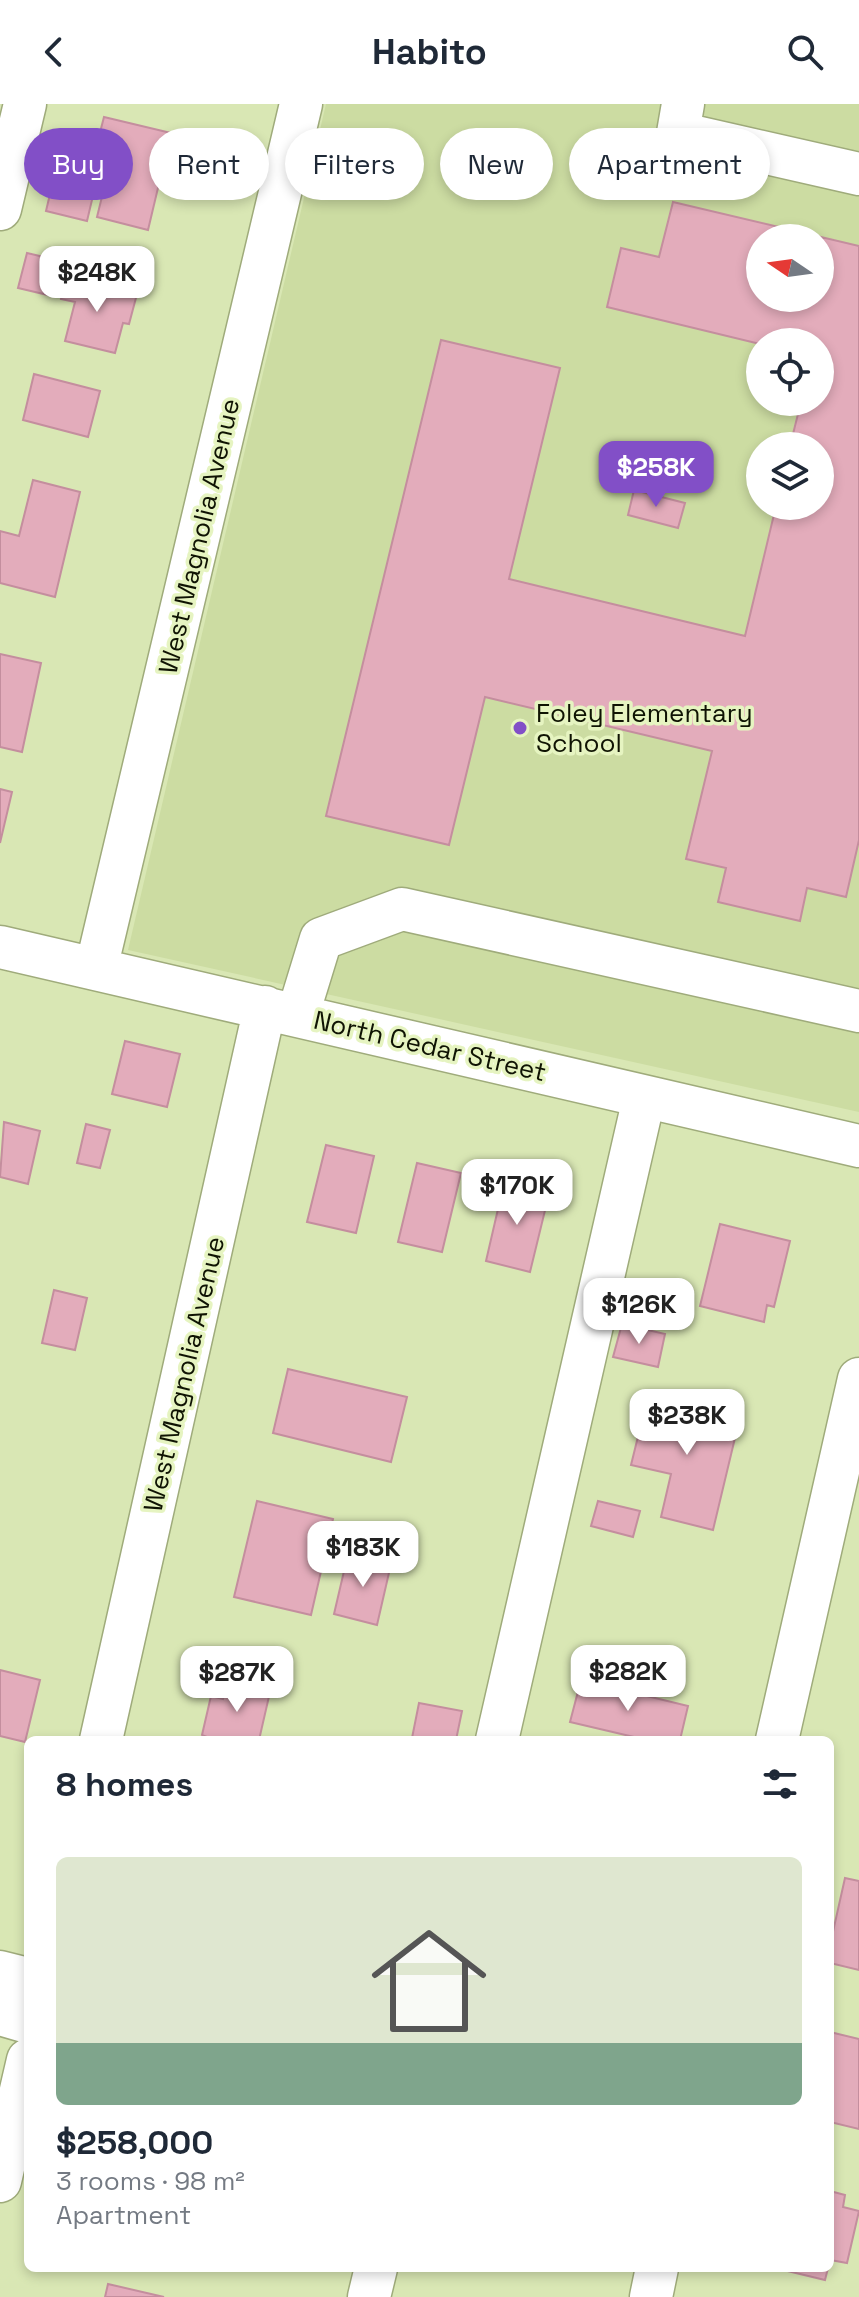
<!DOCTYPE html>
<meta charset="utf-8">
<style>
:root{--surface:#fff;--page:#f6f6f7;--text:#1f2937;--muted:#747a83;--line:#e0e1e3;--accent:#824fc7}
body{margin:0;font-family:"Space Grotesk",sans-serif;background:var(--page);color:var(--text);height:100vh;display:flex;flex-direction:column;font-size:30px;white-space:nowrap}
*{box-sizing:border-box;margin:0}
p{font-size:26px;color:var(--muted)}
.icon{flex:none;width:44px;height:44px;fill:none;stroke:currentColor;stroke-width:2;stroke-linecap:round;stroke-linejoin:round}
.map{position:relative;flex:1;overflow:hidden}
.side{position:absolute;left:24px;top:1632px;width:810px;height:536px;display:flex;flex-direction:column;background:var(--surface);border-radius:12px;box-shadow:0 4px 12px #0003}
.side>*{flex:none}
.banner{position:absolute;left:24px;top:24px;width:812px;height:72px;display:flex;gap:16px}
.needle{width:52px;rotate:283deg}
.tools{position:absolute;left:746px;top:120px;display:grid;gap:16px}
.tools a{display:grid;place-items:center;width:88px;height:88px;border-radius:50%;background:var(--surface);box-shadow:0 4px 12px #0003;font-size:40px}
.price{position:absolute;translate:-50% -68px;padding:0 18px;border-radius:16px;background:#fff;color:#222;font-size:26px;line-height:52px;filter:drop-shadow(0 2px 4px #0008)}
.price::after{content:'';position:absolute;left:50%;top:48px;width:24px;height:18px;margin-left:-12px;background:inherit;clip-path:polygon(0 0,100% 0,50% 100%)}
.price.current{background:var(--accent);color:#fff}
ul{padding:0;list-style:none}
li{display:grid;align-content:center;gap:16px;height:424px;padding:0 32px}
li+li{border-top:2px solid var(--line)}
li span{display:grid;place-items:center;height:248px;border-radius:12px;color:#555}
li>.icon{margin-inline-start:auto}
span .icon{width:144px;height:144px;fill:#fffc;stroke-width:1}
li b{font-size:34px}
h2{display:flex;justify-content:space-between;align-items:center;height:96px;padding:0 32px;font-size:34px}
.tag{padding:0 28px;border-radius:36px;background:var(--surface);box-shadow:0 4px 12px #0003;font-size:28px;line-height:72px}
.tag.current{background:var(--accent);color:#fff}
header{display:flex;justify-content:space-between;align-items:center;height:104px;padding:0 32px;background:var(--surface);font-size:36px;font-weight:800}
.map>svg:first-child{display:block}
</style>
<header><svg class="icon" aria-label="back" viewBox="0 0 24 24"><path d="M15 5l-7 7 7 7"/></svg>Habito<svg class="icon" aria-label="search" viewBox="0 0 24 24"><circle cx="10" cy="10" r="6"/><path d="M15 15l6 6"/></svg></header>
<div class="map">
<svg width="859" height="2193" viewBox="0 0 859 2193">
<rect width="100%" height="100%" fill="#d9e7b4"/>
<path fill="#ccdca2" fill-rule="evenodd" d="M326 0H859V1008L128 846ZM760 134H820V194H760ZM760 238H820V298H760ZM760 342H820V402H760Z"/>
<path fill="#e3acbb" stroke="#c48e9e" stroke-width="2" fill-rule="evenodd" d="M104 13 171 29 148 126 97 113 113 48 96 44Z
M59 52 100 62 87 117 46 107Z
M673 98 859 142V736L846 793 807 784 800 817 718 798 726 764 686 755 712 647 485 593 449 741 326 712 441 236 560 264 509 475 745 532 776 402H820V342H790L801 298H820V238L760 240 607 203 621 144 659 153ZM760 134H820V194H760Z
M27 149 61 157 52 192 18 184Z
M66 173 137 190 129 220 123 219 115 249 65 237 75 198 61 195Z
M34 270 100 287 88 333 23 316Z
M33 376 80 388 55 493 0 479V427L19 432Z
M634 386 685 399 678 424 628 411Z
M0 550 41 559 22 648 0 643Z
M0 685 12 688 0 739Z
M125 937 180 950 167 1003 112 990Z
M4 1018 40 1027 28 1080 0 1073Z
M86 1020 110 1026 100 1064 77 1059Z
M326 1041 374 1052 356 1129 307 1118Z
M417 1059 461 1069 442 1148 398 1138Z
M504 1079 549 1090 530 1168 486 1157Z
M720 1120 790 1137 774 1203 767 1201 764 1218 700 1202Z
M54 1186 87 1194 75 1246 42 1239Z
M622 1220 665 1230 658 1263 613 1253Z
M288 1265 407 1293 391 1358 273 1329Z
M648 1292 740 1313 713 1426 661 1413 671 1370 631 1361Z
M257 1397 333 1415 311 1511 234 1493Z
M598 1397 640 1407 633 1433 591 1422Z
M348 1450 391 1460 377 1521 334 1510Z
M0 1566 40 1576 25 1638 0 1632Z
M581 1576 688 1602 680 1636H633L634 1633 570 1618Z
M227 1578 270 1588 259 1636H214L202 1631 211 1592 223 1595Z
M419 1599 462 1607 456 1636 412 1634Z
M845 1774 859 1777V1866L830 1859V1841Z
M830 1928 859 1935V2025L830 2018Z
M830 2087 845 2091 843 2103 859 2107 847 2159 830 2156Z
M775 2164H828L825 2176Z
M108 2180 164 2193H105Z"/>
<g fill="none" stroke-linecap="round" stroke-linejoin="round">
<defs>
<path id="minor" d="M683 0 678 29 859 70
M0 105 25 0
M0 843 859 1042
M96 865 301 0
M298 910 321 835 402 805 859 907
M101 1636 265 903
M497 1636 644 994
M777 1636 859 1275
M0 1868 28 1875
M0 1910 28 1918
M0 2077 28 1956
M369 2193 376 2164
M651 2193 657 2164"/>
</defs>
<use href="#minor" stroke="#9fab7b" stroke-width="45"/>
<use href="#minor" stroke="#fff" stroke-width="42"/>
</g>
<circle fill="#824fc7" stroke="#e6f4c1" stroke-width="3" cx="520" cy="624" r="8"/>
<g text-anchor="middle" stroke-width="7" stroke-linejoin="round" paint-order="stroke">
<g font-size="26" fill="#0f1303" stroke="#e6f4c1">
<text transform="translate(199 432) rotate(-77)" y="9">West Magnolia Avenue</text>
<text transform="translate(430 942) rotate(13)" y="9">North Cedar Street</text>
<text transform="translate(184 1270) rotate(-77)" y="9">West Magnolia Avenue</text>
</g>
<g font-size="26" fill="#0f1303" stroke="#e6f4c1" text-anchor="start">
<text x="536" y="618">Foley Elementary<tspan x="536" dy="30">School</tspan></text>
</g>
</g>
</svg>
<div class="tools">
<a><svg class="needle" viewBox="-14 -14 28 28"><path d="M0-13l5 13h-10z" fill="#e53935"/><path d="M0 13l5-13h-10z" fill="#747a83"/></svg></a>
<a><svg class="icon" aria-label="locate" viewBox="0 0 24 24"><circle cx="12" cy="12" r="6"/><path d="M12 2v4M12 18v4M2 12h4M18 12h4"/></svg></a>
<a><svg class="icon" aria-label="layers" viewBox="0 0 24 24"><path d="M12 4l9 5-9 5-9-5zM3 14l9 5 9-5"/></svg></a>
</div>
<b class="price" style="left:97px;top:210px">$248K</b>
<b class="price current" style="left:656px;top:405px">$258K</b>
<b class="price" style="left:517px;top:1123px">$170K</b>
<b class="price" style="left:639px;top:1242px">$126K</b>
<b class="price" style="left:687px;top:1353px">$238K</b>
<b class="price" style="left:363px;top:1485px">$183K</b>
<b class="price" style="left:628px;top:1609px">$282K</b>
<b class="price" style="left:237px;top:1610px">$287K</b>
<div class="banner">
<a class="tag current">Buy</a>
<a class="tag">Rent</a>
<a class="tag">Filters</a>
<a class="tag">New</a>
<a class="tag">Apartment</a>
</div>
<section class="side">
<h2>8 homes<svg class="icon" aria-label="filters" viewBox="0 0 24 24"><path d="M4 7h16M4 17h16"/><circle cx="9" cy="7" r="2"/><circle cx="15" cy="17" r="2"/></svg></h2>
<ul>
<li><span style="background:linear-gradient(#dfe7d0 75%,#7fa58c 0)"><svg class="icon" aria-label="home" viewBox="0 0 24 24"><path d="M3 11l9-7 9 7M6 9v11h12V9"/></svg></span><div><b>$258,000</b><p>3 rooms · 98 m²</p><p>Apartment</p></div></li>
</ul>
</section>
</div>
